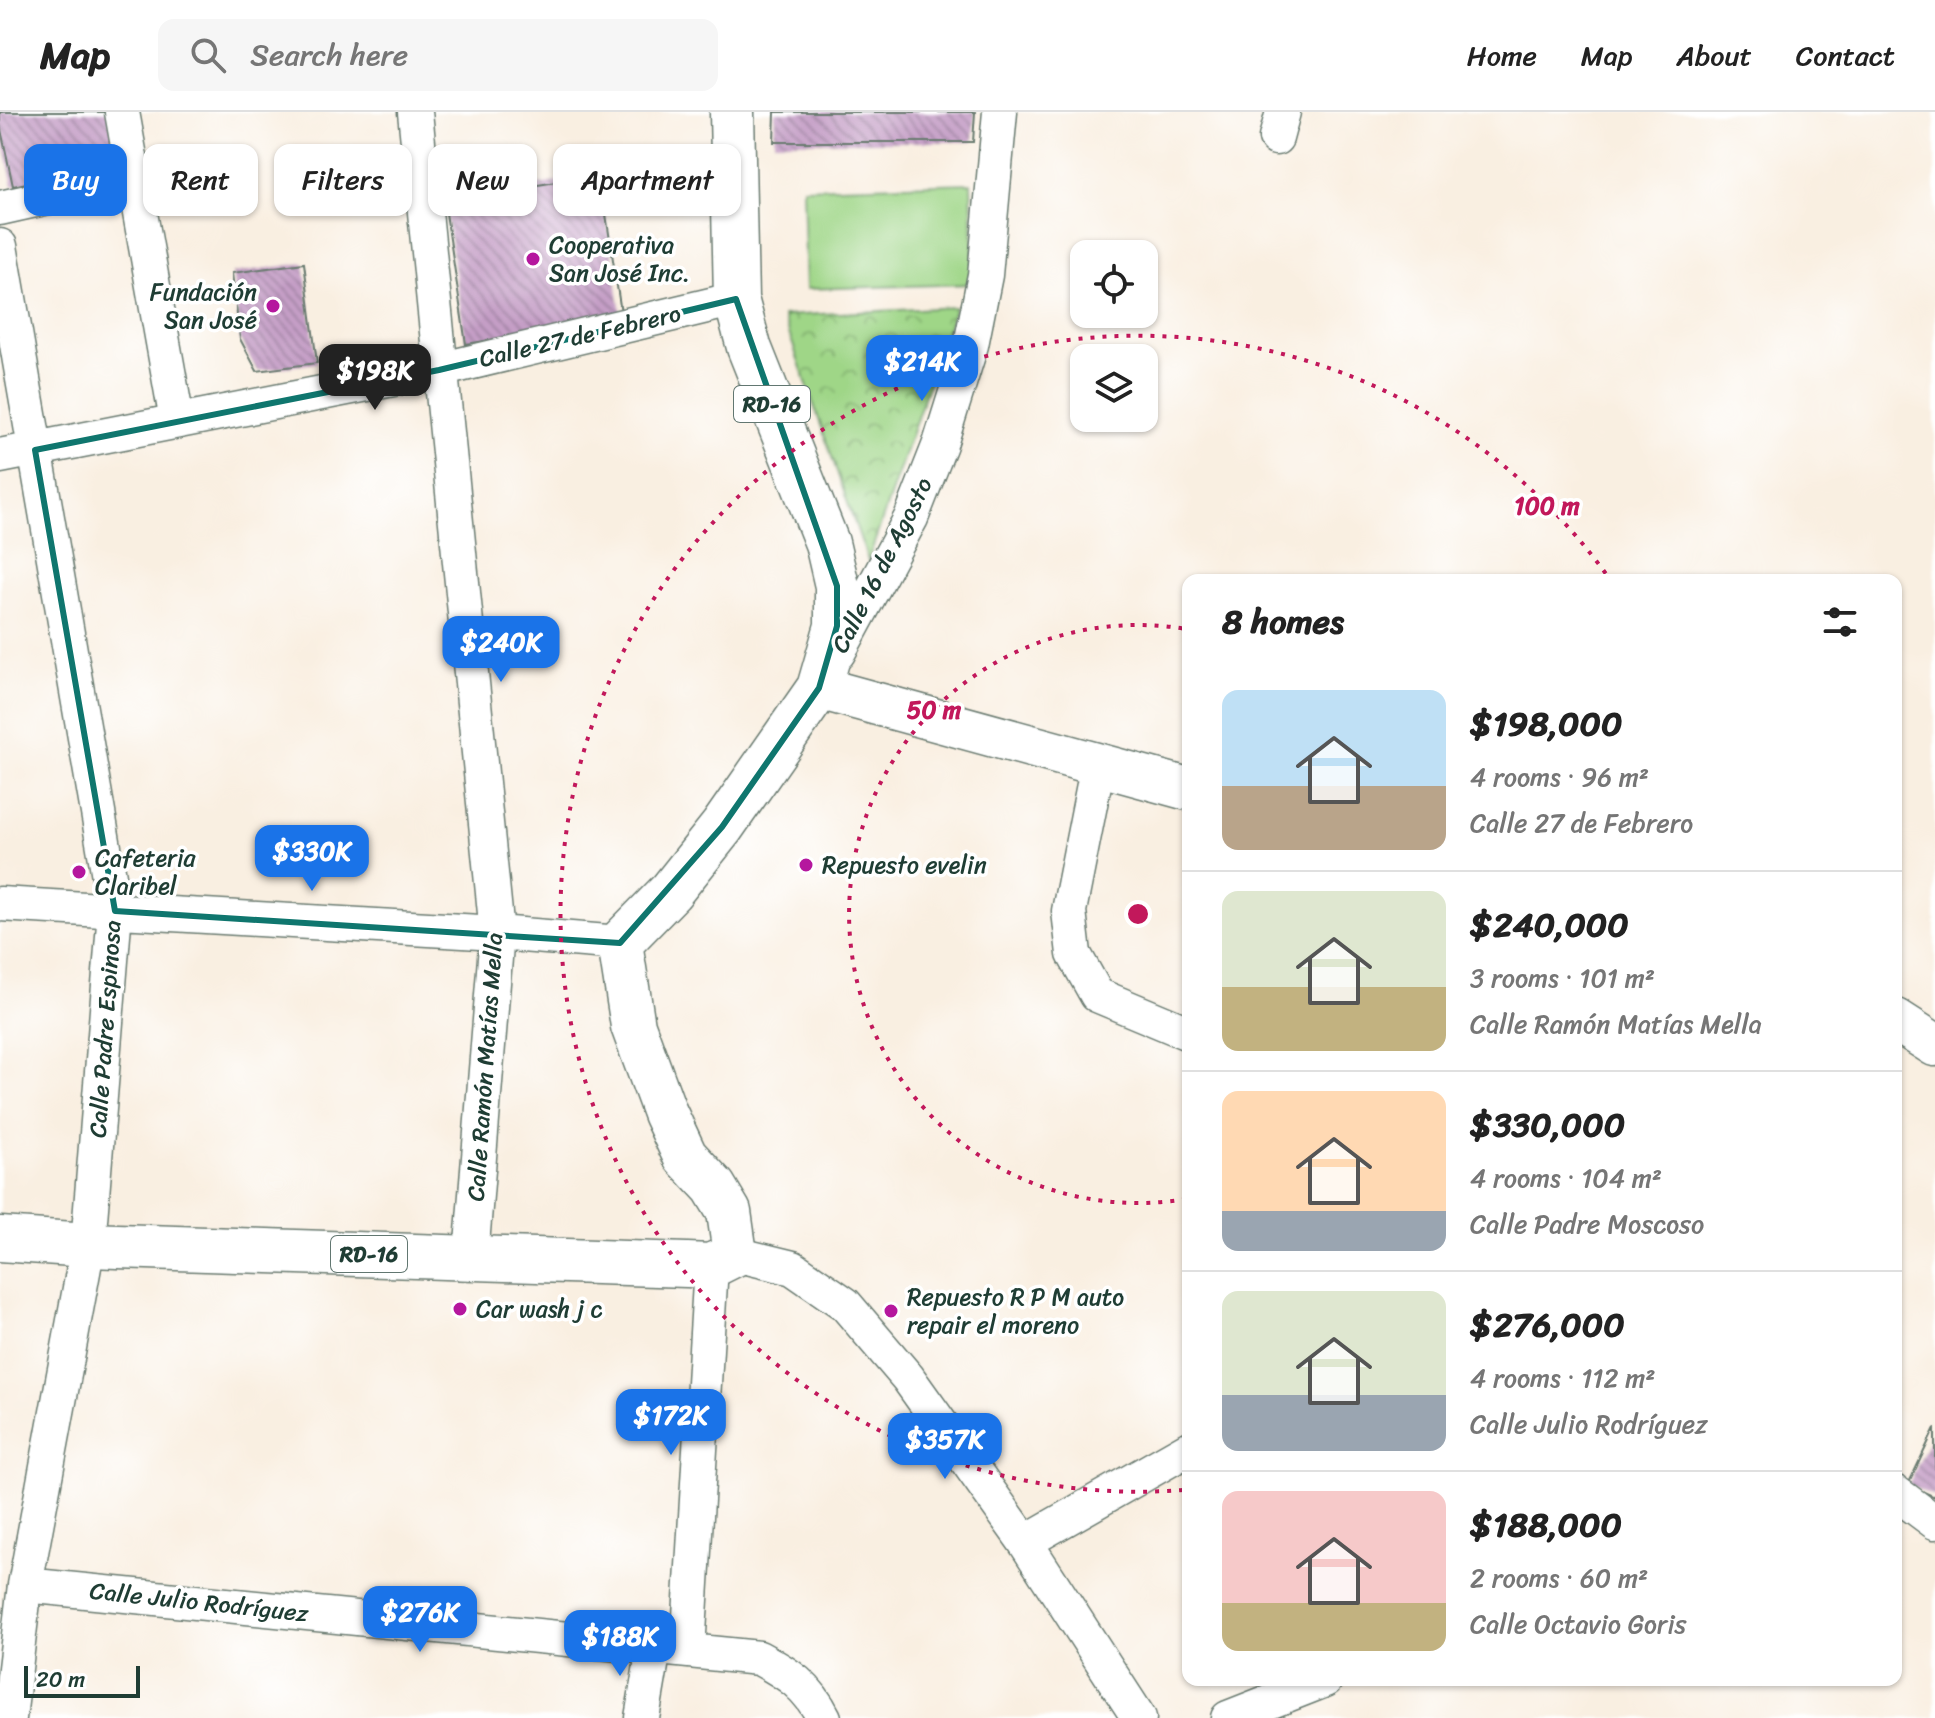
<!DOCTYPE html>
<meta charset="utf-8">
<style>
:root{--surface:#fff;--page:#f6f6f6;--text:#222;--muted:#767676;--line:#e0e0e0;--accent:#1a73e8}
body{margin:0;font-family:Sriracha,sans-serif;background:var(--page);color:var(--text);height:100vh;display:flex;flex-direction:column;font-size:30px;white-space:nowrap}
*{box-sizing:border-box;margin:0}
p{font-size:26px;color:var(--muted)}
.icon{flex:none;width:44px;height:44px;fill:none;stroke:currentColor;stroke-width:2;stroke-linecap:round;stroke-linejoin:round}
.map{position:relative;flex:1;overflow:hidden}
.panel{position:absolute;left:1182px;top:462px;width:720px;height:1112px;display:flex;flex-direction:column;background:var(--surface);border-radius:16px;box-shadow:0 2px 6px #0004}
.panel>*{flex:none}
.hud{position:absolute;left:24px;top:32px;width:760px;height:72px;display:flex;gap:16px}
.fabs{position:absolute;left:1070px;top:128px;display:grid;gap:16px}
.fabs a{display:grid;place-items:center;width:88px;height:88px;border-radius:16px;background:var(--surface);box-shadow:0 2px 6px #0004;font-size:40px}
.scale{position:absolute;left:24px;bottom:20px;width:116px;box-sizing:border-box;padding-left:8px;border:4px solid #1f3d34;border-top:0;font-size:22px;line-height:28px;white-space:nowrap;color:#1f3d34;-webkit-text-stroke:6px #fff;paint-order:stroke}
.price{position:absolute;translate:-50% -68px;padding:0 18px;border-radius:16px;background:var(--accent);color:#fff;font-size:26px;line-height:52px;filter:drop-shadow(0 2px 4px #0008)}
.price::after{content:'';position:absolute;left:50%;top:48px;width:24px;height:18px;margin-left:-12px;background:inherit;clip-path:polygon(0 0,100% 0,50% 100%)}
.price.current{background:#222;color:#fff}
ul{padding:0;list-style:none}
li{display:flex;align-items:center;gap:24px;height:200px;padding:0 40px}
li+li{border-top:2px solid var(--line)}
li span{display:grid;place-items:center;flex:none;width:224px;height:160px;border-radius:16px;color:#555}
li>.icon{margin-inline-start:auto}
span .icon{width:96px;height:96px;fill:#fffc;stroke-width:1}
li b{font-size:34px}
h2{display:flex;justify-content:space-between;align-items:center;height:96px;padding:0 40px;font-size:34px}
.chip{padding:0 28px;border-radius:16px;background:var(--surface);box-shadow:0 2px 6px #0004;font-size:28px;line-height:72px}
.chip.current{background:var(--accent);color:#fff}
header{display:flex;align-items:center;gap:48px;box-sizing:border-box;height:112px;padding:0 40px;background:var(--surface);border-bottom:2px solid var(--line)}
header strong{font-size:38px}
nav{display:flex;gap:44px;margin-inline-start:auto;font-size:28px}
.search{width:560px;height:72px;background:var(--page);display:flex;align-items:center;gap:20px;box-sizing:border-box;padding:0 28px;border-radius:16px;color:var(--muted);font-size:30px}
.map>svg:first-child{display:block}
</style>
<header>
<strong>Map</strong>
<div class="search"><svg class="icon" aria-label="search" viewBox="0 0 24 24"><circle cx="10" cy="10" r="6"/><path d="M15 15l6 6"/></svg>Search here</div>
<nav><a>Home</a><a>Map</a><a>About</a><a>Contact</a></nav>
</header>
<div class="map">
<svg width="1935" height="1606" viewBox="0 0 1935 1606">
<defs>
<pattern id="park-crowns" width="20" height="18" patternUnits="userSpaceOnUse" patternTransform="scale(2)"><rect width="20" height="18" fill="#9fd687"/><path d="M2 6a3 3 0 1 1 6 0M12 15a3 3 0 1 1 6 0" fill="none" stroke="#81af6f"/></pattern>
<pattern id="building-back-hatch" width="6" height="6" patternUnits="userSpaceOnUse" patternTransform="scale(2)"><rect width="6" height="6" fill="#c59ec6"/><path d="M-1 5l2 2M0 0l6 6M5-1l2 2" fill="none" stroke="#9f82a2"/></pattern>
</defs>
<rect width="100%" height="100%" fill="#fff"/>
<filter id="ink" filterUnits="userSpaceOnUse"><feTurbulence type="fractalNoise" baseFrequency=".0125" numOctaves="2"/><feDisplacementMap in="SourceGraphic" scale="16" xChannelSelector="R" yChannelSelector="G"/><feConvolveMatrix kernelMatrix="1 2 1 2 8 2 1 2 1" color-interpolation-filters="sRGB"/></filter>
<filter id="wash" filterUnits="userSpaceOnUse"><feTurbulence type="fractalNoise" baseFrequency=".006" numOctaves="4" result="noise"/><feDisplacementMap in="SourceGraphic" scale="32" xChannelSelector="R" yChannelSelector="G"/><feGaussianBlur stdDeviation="1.8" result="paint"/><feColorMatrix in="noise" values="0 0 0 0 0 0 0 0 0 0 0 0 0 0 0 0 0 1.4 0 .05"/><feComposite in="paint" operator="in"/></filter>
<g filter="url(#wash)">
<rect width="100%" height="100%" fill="#f9efe1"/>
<path fill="url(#park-crowns)" stroke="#5f8a5e" stroke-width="2" d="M955 195 868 449 783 204Z"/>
<path fill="#9fd687" stroke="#5f8a5e" stroke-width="2" d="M971 71 974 172 806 177 803 76Z"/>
<g id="blocks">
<path fill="url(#building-back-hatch)" d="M0 0H108L120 50 13 74 0 13Z
M775 0H975L973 30H774Z
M600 63 622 207 466 232 444 88Z
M304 151 317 251 257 259 240 227 232 161Z
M1935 1316V1385L1908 1373Z"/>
</g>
</g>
<g filter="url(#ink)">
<use href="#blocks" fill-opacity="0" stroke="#6b7b71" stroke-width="2"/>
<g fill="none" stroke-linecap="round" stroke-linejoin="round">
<defs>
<path id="minor" d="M122 0 177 309
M415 0 497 821 471 1145
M1276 26 1283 0
M0 96 134 66
M0 134 115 799 88 1133 25 1473 9 1606
M0 344 439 258 736 187
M838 541 911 406 940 332 971 233 985 163 1000 0
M1098 652 1069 799 1074 842 1097 883 1188 921
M0 792 497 821 620 831
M735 1142 793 1156 845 1192 908 1266 1025 1430 1139 1606
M1896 1381 1935 1410
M1025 1430 1188 1337
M25 1473 759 1546C789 1562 808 1574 824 1606
M688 1538 711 1154
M642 1606 654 1536
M1228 1606 1325 1568"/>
<path id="tertiary" d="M819 576 1188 677
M1896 908 1935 933"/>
<path id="primary" d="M0 1127 88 1133 687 1153 711 1154 735 1142 729 1100 714 1075 685 1044 665 1001 633 914 620 831 671 779 722 715 819 576 837 514V474L827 431 749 235 736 187 732 0"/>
</defs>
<use href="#minor" stroke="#6b7b71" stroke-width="37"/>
<use href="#tertiary" stroke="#6b7b71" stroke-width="45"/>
<use href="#primary" stroke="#6b7b71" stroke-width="47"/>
<use href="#minor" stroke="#fff" stroke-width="34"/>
<use href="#tertiary" stroke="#fff" stroke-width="42"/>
<use href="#primary" stroke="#fff" stroke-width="44"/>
</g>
</g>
<path fill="none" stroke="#0f766e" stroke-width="6" stroke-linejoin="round" d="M736 187 837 474V514L819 576 722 715 620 831 115 799 35 338 439 258Z"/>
<g fill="none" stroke="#c2185b" stroke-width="4" stroke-dasharray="4 8">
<path d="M1186 1087A289 289 0 1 1 1186 517"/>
<path d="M1183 1378A578 578 0 1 1 1609 466"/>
</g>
<g fill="#b5179e" stroke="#fff" stroke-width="3">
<circle cx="533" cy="147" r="8"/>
<circle cx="273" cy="194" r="8"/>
<circle cx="806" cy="753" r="8"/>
<circle cx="79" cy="760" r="8"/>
<circle cx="460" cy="1197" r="8"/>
<circle cx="891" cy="1199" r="8"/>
</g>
<g text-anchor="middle" stroke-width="7" stroke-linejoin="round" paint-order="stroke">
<g fill="#fff" stroke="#627771" stroke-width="2">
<rect x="734" y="274" width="76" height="36" rx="6"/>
<rect x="331" y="1124" width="76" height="36" rx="6"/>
</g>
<g font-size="22" font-weight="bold" fill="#1f3d34">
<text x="772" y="300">RD-16</text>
<text x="369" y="1150">RD-16</text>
</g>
<g font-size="24" fill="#1f3d34" stroke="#fff" text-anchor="start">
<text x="549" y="141">Cooperativa<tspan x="549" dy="28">San José Inc.</tspan></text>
<text x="257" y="188" text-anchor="end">Fundación<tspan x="257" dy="28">San José</tspan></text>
<text x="95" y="754">Cafeteria<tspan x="95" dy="28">Claribel</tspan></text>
<text x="822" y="761">Repuesto evelin</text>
<text x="907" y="1193">Repuesto R P M auto<tspan x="907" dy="28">repair el moreno</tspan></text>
<text x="476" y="1205">Car wash j c</text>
</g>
<g font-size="24" fill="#1f3d34" stroke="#fff">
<text transform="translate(580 224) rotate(-13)" y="8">Calle 27 de Febrero</text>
<text transform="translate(882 453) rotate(-63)" y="8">Calle 16 de Agosto</text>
<text transform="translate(105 917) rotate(-86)" y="8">Calle Padre Espinosa</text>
<text transform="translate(485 955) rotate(-86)" y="8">Calle Ramón Matías Mella</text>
<text transform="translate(199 1490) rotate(6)" y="8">Calle Julio Rodríguez</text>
</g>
</g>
<circle cx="1138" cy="802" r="12" fill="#c2185b" stroke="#fff" stroke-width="4"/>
<g font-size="24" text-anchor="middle" font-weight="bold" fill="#c2185b" stroke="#fff" stroke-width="7" stroke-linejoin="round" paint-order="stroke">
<text x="1547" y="402">100 m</text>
<text x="934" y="606">50 m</text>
</g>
</svg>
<div class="fabs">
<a><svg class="icon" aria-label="locate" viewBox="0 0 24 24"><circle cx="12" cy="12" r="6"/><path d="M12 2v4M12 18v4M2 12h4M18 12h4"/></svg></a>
<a><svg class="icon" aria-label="layers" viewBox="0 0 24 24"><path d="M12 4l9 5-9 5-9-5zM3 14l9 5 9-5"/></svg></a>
</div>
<div class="scale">20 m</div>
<b class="price" style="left:922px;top:291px">$214K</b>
<b class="price current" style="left:375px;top:300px">$198K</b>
<b class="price" style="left:501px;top:572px">$240K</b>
<b class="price" style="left:312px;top:781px">$330K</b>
<b class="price" style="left:671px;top:1345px">$172K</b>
<b class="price" style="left:945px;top:1369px">$357K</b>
<b class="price" style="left:420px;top:1542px">$276K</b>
<b class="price" style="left:620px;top:1566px">$188K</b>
<div class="hud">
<a class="chip current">Buy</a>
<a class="chip">Rent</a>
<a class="chip">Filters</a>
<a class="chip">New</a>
<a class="chip">Apartment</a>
</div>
<section class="panel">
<h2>8 homes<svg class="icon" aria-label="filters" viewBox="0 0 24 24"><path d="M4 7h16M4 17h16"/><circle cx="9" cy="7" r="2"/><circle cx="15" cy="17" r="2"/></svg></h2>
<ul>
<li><span style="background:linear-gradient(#bfe0f5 60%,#b9a48a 0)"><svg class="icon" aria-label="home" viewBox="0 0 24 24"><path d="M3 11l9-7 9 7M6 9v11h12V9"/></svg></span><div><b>$198,000</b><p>4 rooms · 96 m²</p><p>Calle 27 de Febrero</p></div></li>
<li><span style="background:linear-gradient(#dfe7d0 60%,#c2b280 0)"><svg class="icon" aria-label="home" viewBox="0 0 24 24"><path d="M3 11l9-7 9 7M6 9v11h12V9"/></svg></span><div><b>$240,000</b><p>3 rooms · 101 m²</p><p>Calle Ramón Matías Mella</p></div></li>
<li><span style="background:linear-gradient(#ffd9b3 75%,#9aa5b1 0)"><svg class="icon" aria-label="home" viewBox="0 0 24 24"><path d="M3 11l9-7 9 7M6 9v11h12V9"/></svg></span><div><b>$330,000</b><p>4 rooms · 104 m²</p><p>Calle Padre Moscoso</p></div></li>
<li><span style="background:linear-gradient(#dfe7d0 65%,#9aa5b1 0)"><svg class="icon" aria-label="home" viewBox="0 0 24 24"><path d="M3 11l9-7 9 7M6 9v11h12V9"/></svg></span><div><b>$276,000</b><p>4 rooms · 112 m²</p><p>Calle Julio Rodríguez</p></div></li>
<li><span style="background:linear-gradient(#f6c9c9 70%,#c2b280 0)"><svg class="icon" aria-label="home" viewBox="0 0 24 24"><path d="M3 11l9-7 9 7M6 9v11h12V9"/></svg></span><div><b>$188,000</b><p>2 rooms · 60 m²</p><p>Calle Octavio Goris</p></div></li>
</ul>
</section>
</div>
